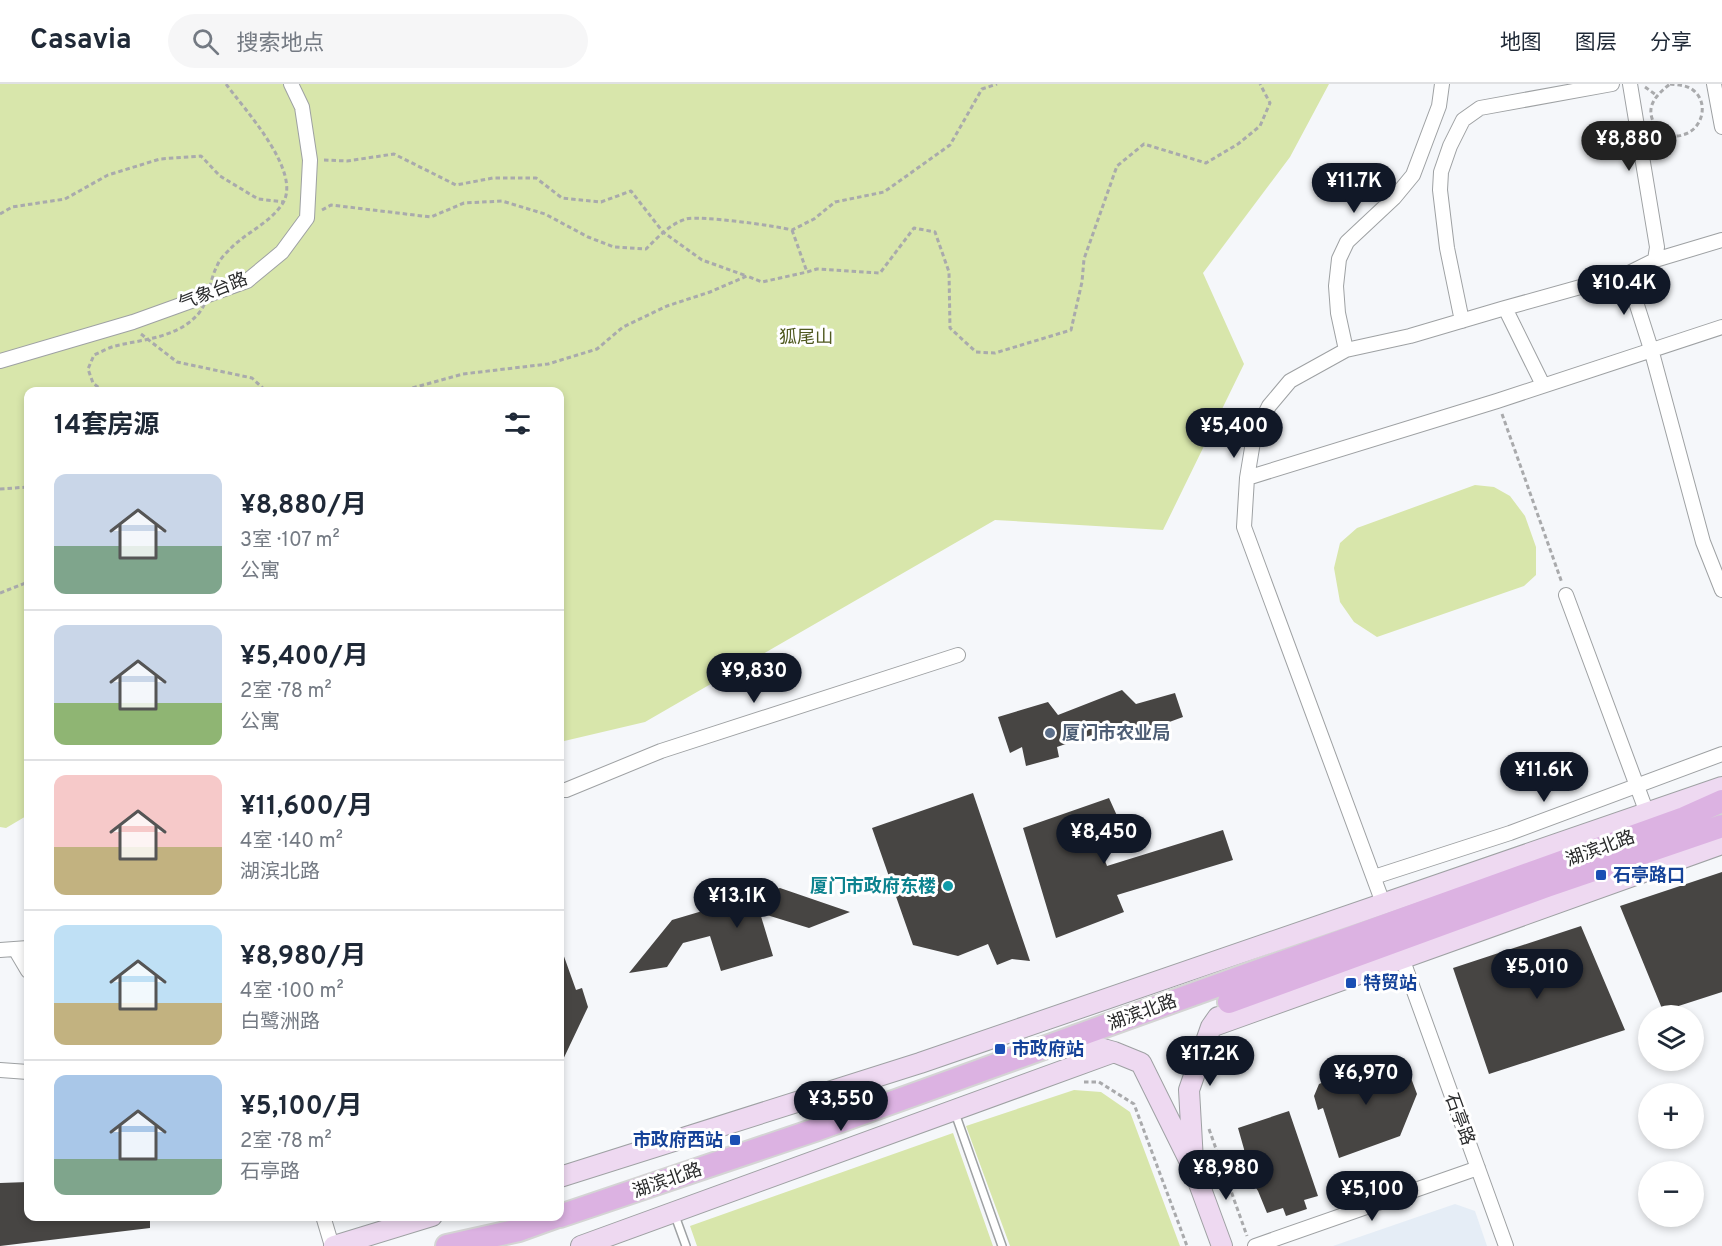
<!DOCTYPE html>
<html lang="zh">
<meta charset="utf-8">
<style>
:root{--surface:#fff;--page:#f6f6f7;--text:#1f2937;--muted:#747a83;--line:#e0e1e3;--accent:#111827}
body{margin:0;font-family:Overpass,"Noto Sans SC",sans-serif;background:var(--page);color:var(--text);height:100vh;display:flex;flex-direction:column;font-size:22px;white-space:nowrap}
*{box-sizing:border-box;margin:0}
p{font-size:20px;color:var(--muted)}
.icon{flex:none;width:33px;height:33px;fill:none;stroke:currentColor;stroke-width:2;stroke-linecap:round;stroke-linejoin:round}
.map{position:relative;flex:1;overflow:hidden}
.sheet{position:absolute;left:24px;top:303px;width:540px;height:834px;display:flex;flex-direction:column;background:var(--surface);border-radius:12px;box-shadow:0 3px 9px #0003}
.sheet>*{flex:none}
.tools{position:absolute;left:1638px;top:921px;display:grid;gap:12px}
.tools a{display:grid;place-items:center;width:66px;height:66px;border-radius:50%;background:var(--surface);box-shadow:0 3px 9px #0003;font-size:30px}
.price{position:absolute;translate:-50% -51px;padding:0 14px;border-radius:21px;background:var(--accent);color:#fff;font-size:20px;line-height:39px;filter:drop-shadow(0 2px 3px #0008)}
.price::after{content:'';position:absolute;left:50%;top:36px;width:18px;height:14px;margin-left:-9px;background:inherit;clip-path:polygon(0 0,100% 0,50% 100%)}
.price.selected{background:#222;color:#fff}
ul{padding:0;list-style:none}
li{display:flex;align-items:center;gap:18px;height:150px;padding:0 30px}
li+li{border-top:2px solid var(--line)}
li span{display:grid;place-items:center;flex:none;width:168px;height:120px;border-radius:12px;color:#555}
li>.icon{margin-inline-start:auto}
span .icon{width:72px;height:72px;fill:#fffc;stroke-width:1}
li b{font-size:26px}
h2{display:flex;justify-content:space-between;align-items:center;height:72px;padding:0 30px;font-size:26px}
header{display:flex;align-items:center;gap:36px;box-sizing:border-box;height:84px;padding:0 30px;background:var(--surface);border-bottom:2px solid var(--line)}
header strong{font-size:28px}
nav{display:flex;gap:33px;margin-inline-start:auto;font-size:21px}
.search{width:420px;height:54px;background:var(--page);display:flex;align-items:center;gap:15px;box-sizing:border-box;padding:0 21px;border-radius:33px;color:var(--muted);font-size:22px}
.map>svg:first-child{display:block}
</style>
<header>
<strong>Casavia</strong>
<div class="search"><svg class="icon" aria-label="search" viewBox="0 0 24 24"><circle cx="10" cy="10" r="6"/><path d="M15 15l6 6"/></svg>搜索地点</div>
<nav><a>地图</a><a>图层</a><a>分享</a></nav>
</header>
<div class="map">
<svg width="1722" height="1162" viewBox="0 0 1722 1162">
<rect width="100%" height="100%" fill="#f5f7fa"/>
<path fill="#e5edf6" d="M1455 1120 1475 1127 1487 1162H1333Z"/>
<path fill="#d8e6ab" d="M0 0H1329L1290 73 1203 189 1244 280 1163 446 995 436 645 638 560 658V308H28V731L6 744 0 743Z
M1475 401 1494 403 1510 412 1525 432 1536 463V491L1524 502 1377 553 1354 538 1340 518 1334 484 1340 459 1357 444Z
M1074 1006 1101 1008 1130 1028 1180 1162H1010L966 1042Z
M953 1049 993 1162H697L690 1142Z"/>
<path fill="#474543" d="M1122 606 1136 620 1175 609 1183 633 1120 656 1115 643 1057 663 1059 673 1026 682 1022 663 1010 669 998 633 1048 618 1058 631Z
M973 709 1030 877 1012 875 997 881 988 860 958 872 913 861 872 744Z
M1109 714 1123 745 1097 755 1107 782 1223 746 1233 776 1117 811 1124 828 1056 854 1023 744Z
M1722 788V908L1663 927 1620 822Z
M780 804 850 828 809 844 760 829 773 872 721 887 710 852 683 859 667 883 629 889 672 836Z
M1581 842 1625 946 1489 990 1453 884Z
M560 864H561L576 906 582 904 588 923 560 982Z
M1393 971 1403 997 1411 994 1417 1010 1400 1052 1339 1074 1323 1024 1318 1026 1314 1012 1319 1000Z
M1289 1027 1318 1112 1304 1116 1307 1125 1286 1132 1283 1124 1267 1129 1258 1107 1247 1090 1244 1065 1238 1044Z
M28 1098V1132H150V1144L0 1162V1099Z"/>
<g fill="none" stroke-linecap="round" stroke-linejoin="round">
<defs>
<path id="lane" d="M955 1029 1002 1162
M674 1129 686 1162"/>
<path id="street" d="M1630 0 1657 163 1655 176
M1714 0 1722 43
M1627 190 1651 265 1703 458 1722 506
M1505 224 1627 190 1655 176 1722 156
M1462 237 1447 164 1440 106 1441 88 1450 62 1463 36 1480 24 1612 0
M1346 266 1338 229 1336 202 1339 175 1347 158 1394 114 1413 91 1439 22 1442 0
M0 277 133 238 247 197 282 168 307 134 310 76 302 23 291 0
M1247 394 1497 317 1722 243
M1566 511 1647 729
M560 706H566L661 667 958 571
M1374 793 1510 749 1722 670
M1383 819 1244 443 1247 394 1254 352 1269 322 1290 297 1346 266 1410 252 1505 224 1543 301
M15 865 28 887
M0 866 28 864
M1402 874 1506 1162
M0 986 28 988
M323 1132 332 1162
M1255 1162 1478 1084"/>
<path id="secondary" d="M1211 943 1722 760
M1067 955 1114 968 1141 979 1194 1086 1222 1162
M1193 1077 1189 1006 1211 943 1218 933
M560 1093 920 979 1722 703
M334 1162 432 1132
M581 1162 1114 968"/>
<path id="primary" d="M1229 918 1547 802 1722 742
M560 1132 818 1045 1539 786 1684 734 1722 717
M447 1162 519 1146 558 1132"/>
</defs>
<use href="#lane" stroke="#9ea1a3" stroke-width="10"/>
<use href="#street" stroke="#9ea1a3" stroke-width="16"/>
<use href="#secondary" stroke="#9ea1a3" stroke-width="22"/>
<use href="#primary" stroke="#d4d4d4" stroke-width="26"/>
<path stroke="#a9aaac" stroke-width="3" stroke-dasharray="4.5 3" stroke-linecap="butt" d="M1670 0C1678 1 1687 1 1693 6 1710 19 1702 47 1682 51 1677 53 1669 52 1663 52 1644 30 1648 17 1670 0Z
M1645 3 1656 11
M1655 65 1663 52
M324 76 347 77 394 70 456 101 493 94H536L562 114 601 118 631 107 663 148 702 176 747 192
M322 126 331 121 431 133 464 119 502 117 545 130 588 153 614 163 646 165C658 153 670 140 686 135 698 131 778 142 792 146L814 135 835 118 884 108 950 61 982 5 997 0
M0 130 12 123 65 115 108 91 160 75 201 72 220 92 258 115 284 118
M792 146 807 188
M141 250 177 278 252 294 267 308
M398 308 463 290 548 280 597 265 623 243 667 222 710 208 747 192 762 198 807 188 817 185 880 189 914 144 935 148 949 188 950 244 976 268 995 269 1071 246 1082 198 1084 175 1117 82 1144 60 1206 79 1238 60 1260 42 1270 19 1260 0
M1502 330 1562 499
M0 405 28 403
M0 509 28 498
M1084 998H1099L1134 1020 1187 1162
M1209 1045 1247 1152"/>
<use href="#lane" stroke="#fff" stroke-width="7"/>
<use href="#street" stroke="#fff" stroke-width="14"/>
<use href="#secondary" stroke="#eed9f1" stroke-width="20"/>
<use href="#primary" stroke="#dcb2e2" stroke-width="22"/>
<path stroke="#a9aaac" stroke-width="3" stroke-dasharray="4.5 3" stroke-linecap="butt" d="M104 308 93 299 88 285 94 271C101 268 108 264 115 262 144 255 178 254 199 229 210 215 209 197 217 182 219 176 226 169 231 164 247 148 270 139 283 119 302 87 244 25 226 0"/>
</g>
<circle fill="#5c6f8a" stroke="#fff" stroke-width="2" cx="1050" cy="649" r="6"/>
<g fill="#1a4fb4" stroke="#fff" stroke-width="2">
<rect x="1595" y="785" width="12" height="12" rx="3"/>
<rect x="1345" y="893" width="12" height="12" rx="3"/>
<rect x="994" y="959" width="12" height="12" rx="3"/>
<rect x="729" y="1050" width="12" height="12" rx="3"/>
</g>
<circle fill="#0f9aa8" stroke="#fff" stroke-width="2" cx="948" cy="802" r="6"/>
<g text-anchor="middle" stroke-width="6" stroke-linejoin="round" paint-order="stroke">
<g font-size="18" fill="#28292a" stroke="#fff">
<text transform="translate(213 207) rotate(-22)" y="6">气象台路</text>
<text transform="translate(1600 764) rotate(-20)" y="6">湖滨北路</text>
<text transform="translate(1142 928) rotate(-20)" y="6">湖滨北路</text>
<text transform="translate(1460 1035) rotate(70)" y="6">石亭路</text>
<text transform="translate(667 1096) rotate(-19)" y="6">湖滨北路</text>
</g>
<g font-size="18" fill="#4f591f" stroke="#fff">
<text x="806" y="259">狐尾山</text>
</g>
<g font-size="18" font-weight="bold" fill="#4e5e75" stroke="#fff" text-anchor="start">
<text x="1062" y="655">厦门市农业局</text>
</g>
<g font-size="18" font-weight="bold" fill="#164399" stroke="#fff" text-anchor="start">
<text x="1613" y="797">石亭路口</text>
<text x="1363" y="905">特贸站</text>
<text x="1012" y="971">市政府站</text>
<text x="723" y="1062" text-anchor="end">市政府西站</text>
</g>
<g font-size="18" font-weight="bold" fill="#0d838f" stroke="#fff" text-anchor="end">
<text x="936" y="808">厦门市政府东楼</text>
</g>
</g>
</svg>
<div class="tools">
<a><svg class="icon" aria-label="layers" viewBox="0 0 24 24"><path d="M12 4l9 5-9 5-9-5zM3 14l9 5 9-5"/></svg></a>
<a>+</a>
<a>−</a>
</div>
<b class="price selected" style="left:1629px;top:88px">¥8,880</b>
<b class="price" style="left:1354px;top:130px">¥11.7K</b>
<b class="price" style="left:1624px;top:232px">¥10.4K</b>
<b class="price" style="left:1234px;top:375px">¥5,400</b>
<b class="price" style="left:754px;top:620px">¥9,830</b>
<b class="price" style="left:1544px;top:719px">¥11.6K</b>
<b class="price" style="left:1104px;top:781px">¥8,450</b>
<b class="price" style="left:737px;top:845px">¥13.1K</b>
<b class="price" style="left:1537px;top:916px">¥5,010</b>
<b class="price" style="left:1210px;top:1003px">¥17.2K</b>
<b class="price" style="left:1366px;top:1022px">¥6,970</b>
<b class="price" style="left:841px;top:1048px">¥3,550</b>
<b class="price" style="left:1226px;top:1117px">¥8,980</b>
<b class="price" style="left:1372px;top:1138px">¥5,100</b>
<section class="sheet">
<h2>14套房源<svg class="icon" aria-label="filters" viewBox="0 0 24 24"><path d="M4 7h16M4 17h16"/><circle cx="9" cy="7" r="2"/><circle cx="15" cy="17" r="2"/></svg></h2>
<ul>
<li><span style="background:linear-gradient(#c9d6e8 60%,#7fa58c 0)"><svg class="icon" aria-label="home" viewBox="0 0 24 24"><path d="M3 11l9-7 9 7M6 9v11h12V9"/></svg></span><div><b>¥8,880/月</b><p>3室 · 107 m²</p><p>公寓</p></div></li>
<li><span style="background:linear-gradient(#c9d6e8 65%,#8fb573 0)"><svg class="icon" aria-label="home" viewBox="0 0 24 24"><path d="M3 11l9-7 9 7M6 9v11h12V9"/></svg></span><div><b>¥5,400/月</b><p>2室 · 78 m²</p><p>公寓</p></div></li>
<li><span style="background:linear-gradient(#f6c9c9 60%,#c2b280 0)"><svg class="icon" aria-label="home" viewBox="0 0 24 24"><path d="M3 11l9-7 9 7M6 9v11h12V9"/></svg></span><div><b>¥11,600/月</b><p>4室 · 140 m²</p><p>湖滨北路</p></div></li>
<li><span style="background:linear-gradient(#bfe0f5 65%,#c2b280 0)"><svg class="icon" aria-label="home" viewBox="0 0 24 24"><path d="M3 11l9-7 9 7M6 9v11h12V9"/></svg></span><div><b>¥8,980/月</b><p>4室 · 100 m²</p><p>白鹭洲路</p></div></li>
<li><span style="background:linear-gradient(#a9c7e8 70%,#7fa58c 0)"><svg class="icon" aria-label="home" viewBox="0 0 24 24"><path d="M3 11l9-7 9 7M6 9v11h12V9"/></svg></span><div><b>¥5,100/月</b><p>2室 · 78 m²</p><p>石亭路</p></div></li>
</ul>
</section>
</div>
